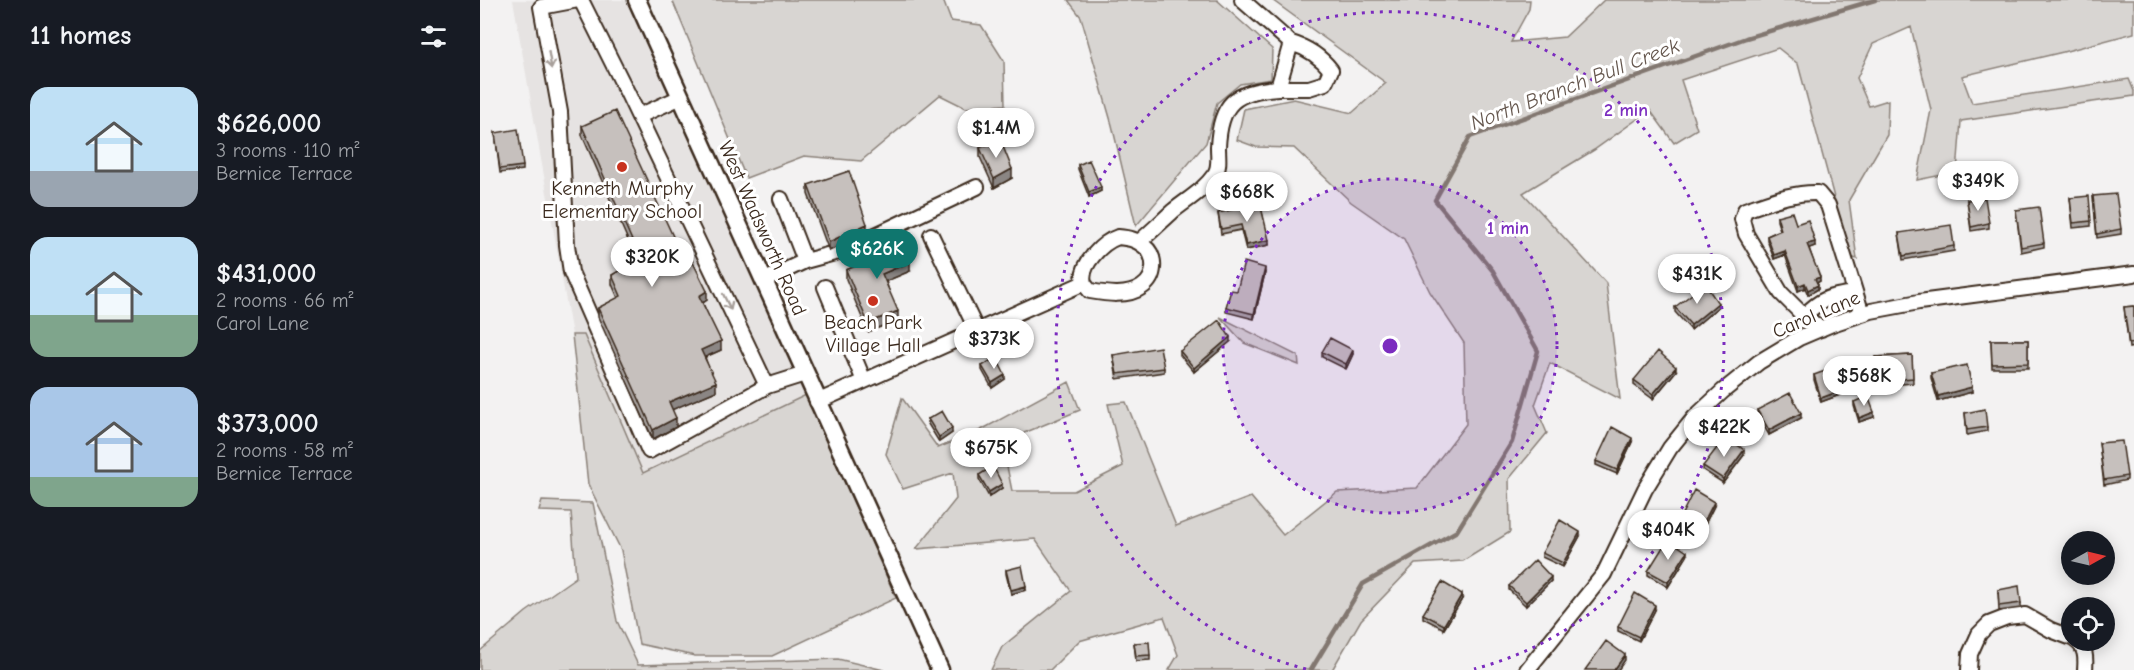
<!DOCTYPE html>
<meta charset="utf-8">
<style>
:root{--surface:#171b24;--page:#242831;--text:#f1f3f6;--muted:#9ea1a6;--accent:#0f766e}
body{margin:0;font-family:"Comic Neue",sans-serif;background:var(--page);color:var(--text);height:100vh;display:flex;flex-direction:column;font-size:22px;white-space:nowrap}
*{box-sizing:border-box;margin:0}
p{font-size:20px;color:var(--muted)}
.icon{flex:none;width:33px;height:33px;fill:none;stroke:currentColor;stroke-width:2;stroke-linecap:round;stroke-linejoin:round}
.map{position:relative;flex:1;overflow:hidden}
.details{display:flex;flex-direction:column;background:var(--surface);width:480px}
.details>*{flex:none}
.needle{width:39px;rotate:82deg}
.controls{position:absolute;left:1581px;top:531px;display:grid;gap:12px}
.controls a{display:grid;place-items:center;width:54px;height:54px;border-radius:50%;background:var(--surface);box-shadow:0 3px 15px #0003;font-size:30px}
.price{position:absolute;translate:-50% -51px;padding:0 14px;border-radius:21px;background:#fff;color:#222;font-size:20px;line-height:39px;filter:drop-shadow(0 2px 3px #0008)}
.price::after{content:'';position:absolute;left:50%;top:36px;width:18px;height:14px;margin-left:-9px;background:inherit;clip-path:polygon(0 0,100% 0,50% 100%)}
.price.on{background:var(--accent);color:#fff}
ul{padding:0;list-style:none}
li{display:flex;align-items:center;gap:18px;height:150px;padding:0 30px}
li span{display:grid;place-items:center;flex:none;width:168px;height:120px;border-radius:18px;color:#555}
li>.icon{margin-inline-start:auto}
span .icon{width:72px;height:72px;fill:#fffc;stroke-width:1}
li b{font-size:26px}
h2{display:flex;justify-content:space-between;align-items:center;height:72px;padding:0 30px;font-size:26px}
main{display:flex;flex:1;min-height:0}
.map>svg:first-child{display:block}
</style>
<main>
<section class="details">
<h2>11 homes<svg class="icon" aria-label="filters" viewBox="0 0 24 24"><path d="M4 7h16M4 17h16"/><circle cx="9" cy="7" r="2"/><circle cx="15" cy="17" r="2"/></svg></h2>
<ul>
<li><span style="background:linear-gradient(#bfe0f5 70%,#9aa5b1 0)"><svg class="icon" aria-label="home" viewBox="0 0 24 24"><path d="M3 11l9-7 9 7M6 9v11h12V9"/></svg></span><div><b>$626,000</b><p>3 rooms · 110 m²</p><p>Bernice Terrace</p></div></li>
<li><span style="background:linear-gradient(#bfe0f5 65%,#7fa58c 0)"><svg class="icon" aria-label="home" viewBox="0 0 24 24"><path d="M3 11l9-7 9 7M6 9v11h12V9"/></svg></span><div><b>$431,000</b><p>2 rooms · 66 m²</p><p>Carol Lane</p></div></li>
<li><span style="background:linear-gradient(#a9c7e8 75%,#7fa58c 0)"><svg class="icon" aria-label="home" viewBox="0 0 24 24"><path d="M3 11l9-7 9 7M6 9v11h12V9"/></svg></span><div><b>$373,000</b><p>2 rooms · 58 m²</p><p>Bernice Terrace</p></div></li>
</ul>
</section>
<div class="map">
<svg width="1654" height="670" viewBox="0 0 1654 670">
<rect width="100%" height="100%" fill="#f3f2f2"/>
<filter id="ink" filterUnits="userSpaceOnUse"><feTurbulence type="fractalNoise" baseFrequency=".0167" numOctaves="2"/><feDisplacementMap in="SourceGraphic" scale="12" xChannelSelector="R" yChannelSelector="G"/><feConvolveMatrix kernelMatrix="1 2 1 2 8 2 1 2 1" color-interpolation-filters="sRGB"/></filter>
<g filter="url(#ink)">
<path fill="#e6e3e2" d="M33 0H145L326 395 163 473 104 335H92Z"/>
<path fill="#d8d5d2" stroke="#8a8078" stroke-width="1.5" d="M195 0H463L471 21 501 25 524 61 525 105 486 108 460 95 381 161 324 156 266 178 193 2Z
M588 0H737L792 49 791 79 760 84 737 103 726 143 656 226 632 125 601 17Z
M792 0H1050L1049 9 1031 42 1085 37 1124 0H1654V33L1583 52 1482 76 1492 103 1649 79 1654 91V96L1481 121 1477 172 1437 180 1451 110 1431 27 1393 44 1377 78 1389 106 1408 100 1407 135 1369 200 1377 259 1370 257 1318 64 1298 48 1201 80 1217 129 1194 143 1170 110 1114 150 1043 193 1126 283 1140 399 1070 363 1055 405 1067 433 1029 479 1030 532 983 561 935 564 881 620 852 670H689L698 655 684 617 599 641 570 670H511L522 647 591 591 555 539 436 549 476 499 473 473 423 489 406 454 422 398 458 448 501 430 589 382 600 410 522 442 532 491H594L643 466 628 404 646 402 696 526 771 497 803 535 857 492 937 488 986 424 984 343 950 292 924 239 871 202 814 148 776 147 757 140 764 109 814 99 872 113 906 83Z
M740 317 818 356 819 365 764 343Z
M92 335H104L163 473 326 395 416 598 292 656H215L159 644 141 550 108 484Z
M62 501 113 503 137 621 158 665 358 659 404 670H0V651L46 612 96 577 91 512 59 511Z"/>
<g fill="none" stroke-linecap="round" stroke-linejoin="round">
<path stroke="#827770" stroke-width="4.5" d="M831 670 883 584 977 531 1032 442 1058 351 1013 271 955 200 990 137 1266 38 1395 0"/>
<defs>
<path id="minor" d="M98 0 61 7 80 112 87 245 91 272 169 451 287 386 325 374
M101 0 148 94 287 386
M798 88H829L845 83 851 70C840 56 828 48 811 43
M159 116 201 97
M301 199 325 261
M451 235 497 331
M638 237C648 238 656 239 664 246 677 256 676 278 662 287 648 297 627 294 610 291 608 288 605 286 604 283 599 265 623 242 638 237Z
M659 242C671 232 682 221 693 211 708 199 724 190 735 174 740 167 738 156 738 147 740 103 755 91 798 88L811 43 762 0
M283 281 325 261 362 251 497 187
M345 287 384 381
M1324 316C1341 298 1351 296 1375 293
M1341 329 1324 316 1301 293 1266 234 1262 219 1265 210C1289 202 1312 192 1338 193L1348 205 1382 314
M337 402 604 283
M1595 640C1606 647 1606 658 1605 670
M1047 670 1124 574 1165 489 1190 448 1215 417 1243 391 1279 362 1319 338 1352 324 1391 311 1439 302 1654 274
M1489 670 1490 654 1499 634 1509 624 1527 617 1545 615 1571 630 1592 638"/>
<path id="major" d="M157 0 460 670"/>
</defs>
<use href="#minor" stroke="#3b2a1e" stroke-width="18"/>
<use href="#major" stroke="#3b2a1e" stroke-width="21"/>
<use href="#minor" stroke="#fff" stroke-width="14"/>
<use href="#major" stroke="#fff" stroke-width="16"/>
</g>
<path fill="#aaa5a3" stroke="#3b2a1e" stroke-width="1.5" d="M102 126 197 245 227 300 223 303 241 350 225 357 236 391 192 409 196 427 173 439 118 317V308L138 298 132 284V275L157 261 102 135Z
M15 133 43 166V170L20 173Z
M500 148 532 178 514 188 500 157Z
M598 165 621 191 609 197 598 169Z
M328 185 387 233 349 251 328 194Z
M1613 196 1641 229V234L1617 238Z
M1590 198 1611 221V226L1593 228Z
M1487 200 1509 223V228L1491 231Z
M780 203 789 245 766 250 761 230 741 234 738 213Z
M1536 210 1564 243V247L1541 252Z
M1297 216 1316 224 1335 246 1329 248 1340 281 1337 283 1338 289 1328 295 1325 288 1318 291 1305 255 1294 259 1287 240V236L1300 230 1297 221Z
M1419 233 1474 246V251L1423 260Z
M386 254 430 271 406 281 418 320 388 332 366 279V270L386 262Z
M785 273 774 319 746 312V307L757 291Z
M1654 306V347L1649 348 1644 307Z
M1195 307H1238L1211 330 1195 312Z
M1511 340H1548V368H1512Z
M750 342 714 372 700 355V351Z
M842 352 873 354 866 369 842 357Z
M633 355 684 368V372L637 379Z
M1432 355 1433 383 1398 386 1395 357Z
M502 366 525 379 512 388 502 370Z
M1196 371 1173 399 1154 385V380Z
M1451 373 1492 392 1458 401 1451 378Z
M1334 375 1376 389 1341 402 1334 380Z
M1374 402 1394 417 1379 422 1374 406Z
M1277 410 1321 418 1289 435 1277 414Z
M1485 413 1507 427V431L1487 435Z
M448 419 472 433 459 442 448 424Z
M1152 442 1137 474 1116 465V461Z
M1619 443 1647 476V480L1624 485Z
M1264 455 1243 483 1223 470V466Z
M499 475 522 488 509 497 499 479Z
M1234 506 1218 538 1197 528V524Z
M1100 536 1083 567 1062 557V553Z
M1207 556 1188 587 1168 575V571Z
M526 570 546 590 531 594 526 574Z
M1071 581 1046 606 1029 590V586Z
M1518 590 1541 603V608L1519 611Z
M982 599 964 629 943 618V614Z
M1175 610 1159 641 1138 631V627Z
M654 643 670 655V660L656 661Z"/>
<path fill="#8b8684" stroke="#3b2a1e" stroke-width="1.5" d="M532 169V178L514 188V179Z
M621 187V191L609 197V192Z
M387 224V233L349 251V242Z
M789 240V245L766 250V245Z
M1335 242V246L1327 249V244Z
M1305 251V255L1294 259V255Z
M430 262V271L402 283V274Z
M785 268V273L774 319V314Z
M1340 277V281L1335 284V279Z
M1325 283V288L1318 291V286Z
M1338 285V289L1328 295V290Z
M227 291V300L219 305V296Z
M1238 303V307L1211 330V325Z
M418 311V320L388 332V323Z
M750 337V342L714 372V368Z
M241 341V350L221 359V350Z
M873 350V354L866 369V364Z
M1196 367V371L1173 399V394Z
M525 375V379L512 388V383Z
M236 382V391L189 411V402Z
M1376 385V389L1341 402V398Z
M1492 387V392L1458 401V396Z
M1394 412V417L1379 422V418Z
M1321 413V418L1289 435V430Z
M196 418V427L173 439V430Z
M472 428V433L459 442V437Z
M1152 438V442L1137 474V470Z
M1264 450V455L1243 483V479Z
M522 484V488L509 497V492Z
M1234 502V506L1218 538V533Z
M1100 532V536L1083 567V563Z
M1207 552V556L1188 587V582Z
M1071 577V581L1046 606V602Z
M546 586V590L531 594V590Z
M982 594V599L964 629V625Z
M1175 605V610L1159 641V637Z
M1145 655V660L1138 670H1134Z"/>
<path fill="#c6c0bd" stroke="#3b2a1e" stroke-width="1.5" d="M135 111 197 245 203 242 227 291 219 296 241 341 221 350 236 382 189 402 196 418 173 430 118 308 141 296 132 275 160 259 102 126Z
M38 129 43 166 20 169 15 133Z
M520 139 532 169 514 179 500 148Z
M609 160 621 187 609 192 598 165Z
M369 171 387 224 349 242 328 185Z
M1636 194 1641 229 1617 234 1613 196Z
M1609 196 1611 221 1593 223 1590 198Z
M1505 198 1509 223 1491 227 1487 200Z
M780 203 789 240 766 245 761 225 741 229 738 213Z
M1559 207 1564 243 1541 247 1536 210Z
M1312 212 1316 224 1328 220 1335 242 1327 244 1340 277 1335 279 1338 285 1328 290 1325 283 1318 286 1305 251 1294 255 1287 236 1301 230 1297 216Z
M1471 225 1474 246 1423 256 1419 233Z
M421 239 430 262 402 274 418 311 388 323 366 270 388 261 386 254Z
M764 262 785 268 774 314 746 307 751 290 757 291Z
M1225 284 1238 303 1211 325 1195 307Z
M1654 306V343L1649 344 1644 307Z
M739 320 750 337 714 368 700 351Z
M850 338 873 350 866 364 842 352Z
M1511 340H1548V363L1512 364Z
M680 347 684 368 637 374 633 355Z
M1178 351 1196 367 1173 394 1154 380Z
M1432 355 1433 378 1398 381 1395 357Z
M516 357 525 375 512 383 502 366Z
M1367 363 1376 385 1341 398 1334 375Z
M1487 365 1492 387 1458 396 1451 373Z
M1310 393 1321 413 1289 430 1277 410Z
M1388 396 1394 412 1379 418 1374 402Z
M1505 409 1507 427 1487 430 1485 413Z
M462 411 472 428 459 437 448 419Z
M1132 427 1152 438 1137 470 1116 461Z
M1246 436 1264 450 1243 479 1223 466Z
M1642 441 1647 476 1624 480 1619 443Z
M513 466 522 484 509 492 499 475Z
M1214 490 1234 502 1218 533 1197 524Z
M1080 520 1100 532 1083 563 1062 553Z
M1188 539 1207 552 1188 582 1168 571Z
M1055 560 1071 577 1046 602 1029 586Z
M542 566 546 586 531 590 526 570Z
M962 582 982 594 964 625 943 614Z
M1539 586 1541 603 1519 606 1518 590Z
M1155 593 1175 605 1159 637 1138 627Z
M1126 641 1145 655 1134 670H1105Z
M669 642 670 655 656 656 654 643Z"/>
<defs><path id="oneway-shaft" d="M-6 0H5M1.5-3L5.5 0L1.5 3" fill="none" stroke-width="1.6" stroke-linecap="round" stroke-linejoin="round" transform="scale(1.5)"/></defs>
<g stroke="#a79f9a">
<use href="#oneway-shaft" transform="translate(70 60) rotate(80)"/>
<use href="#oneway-shaft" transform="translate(247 302) rotate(64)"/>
</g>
</g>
<circle cx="910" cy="346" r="167" fill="#7b2cbf" fill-opacity=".12"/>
<g fill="none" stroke="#7b2cbf" stroke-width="3" stroke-dasharray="3 6">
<circle cx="910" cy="346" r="167"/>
<path d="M826 669A334 334 0 1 1 994 669"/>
</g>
<g fill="#c8321e" stroke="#fff" stroke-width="2">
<circle cx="142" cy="167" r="6"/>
<circle cx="393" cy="301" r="6"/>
</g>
<g text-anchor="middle" stroke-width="6" stroke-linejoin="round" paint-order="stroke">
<g font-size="20" fill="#3b2a1e" stroke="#fff">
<text x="142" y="195">Kenneth Murphy<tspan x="142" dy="23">Elementary School</tspan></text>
<text x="393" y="329">Beach Park<tspan x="393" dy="23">Village Hall</tspan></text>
</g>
<g font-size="20" fill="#3b2a1e" stroke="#fff">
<text transform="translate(283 228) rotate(66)" y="7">West Wadsworth Road</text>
<text transform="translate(1336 314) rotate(-23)" y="7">Carol Lane</text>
</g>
<g font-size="21" font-style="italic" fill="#65574e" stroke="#fff">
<text transform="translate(1095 84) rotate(-21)" y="7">North Branch Bull Creek</text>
</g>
</g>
<circle cx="910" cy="346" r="9" fill="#7b2cbf" stroke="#fff" stroke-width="3"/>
<g font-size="18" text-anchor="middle" font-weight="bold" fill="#7b2cbf" stroke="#fff" stroke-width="6" stroke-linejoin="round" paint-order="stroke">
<text x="1146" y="116">2 min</text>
<text x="1028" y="234">1 min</text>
</g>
</svg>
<div class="controls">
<a><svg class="needle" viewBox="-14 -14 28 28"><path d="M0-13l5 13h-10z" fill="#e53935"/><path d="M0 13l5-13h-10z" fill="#9ea1a6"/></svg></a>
<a><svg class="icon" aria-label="locate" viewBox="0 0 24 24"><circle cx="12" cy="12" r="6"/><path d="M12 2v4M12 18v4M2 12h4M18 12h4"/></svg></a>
</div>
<b class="price" style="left:516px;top:159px">$1.4M</b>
<b class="price" style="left:1498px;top:212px">$349K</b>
<b class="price" style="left:767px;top:223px">$668K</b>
<b class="price on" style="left:397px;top:280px">$626K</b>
<b class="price" style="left:172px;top:288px">$320K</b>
<b class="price" style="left:1217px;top:305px">$431K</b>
<b class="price" style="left:514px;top:370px">$373K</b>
<b class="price" style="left:1384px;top:407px">$568K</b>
<b class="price" style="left:1244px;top:458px">$422K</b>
<b class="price" style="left:511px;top:479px">$675K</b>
<b class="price" style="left:1188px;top:561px">$404K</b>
</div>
</main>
